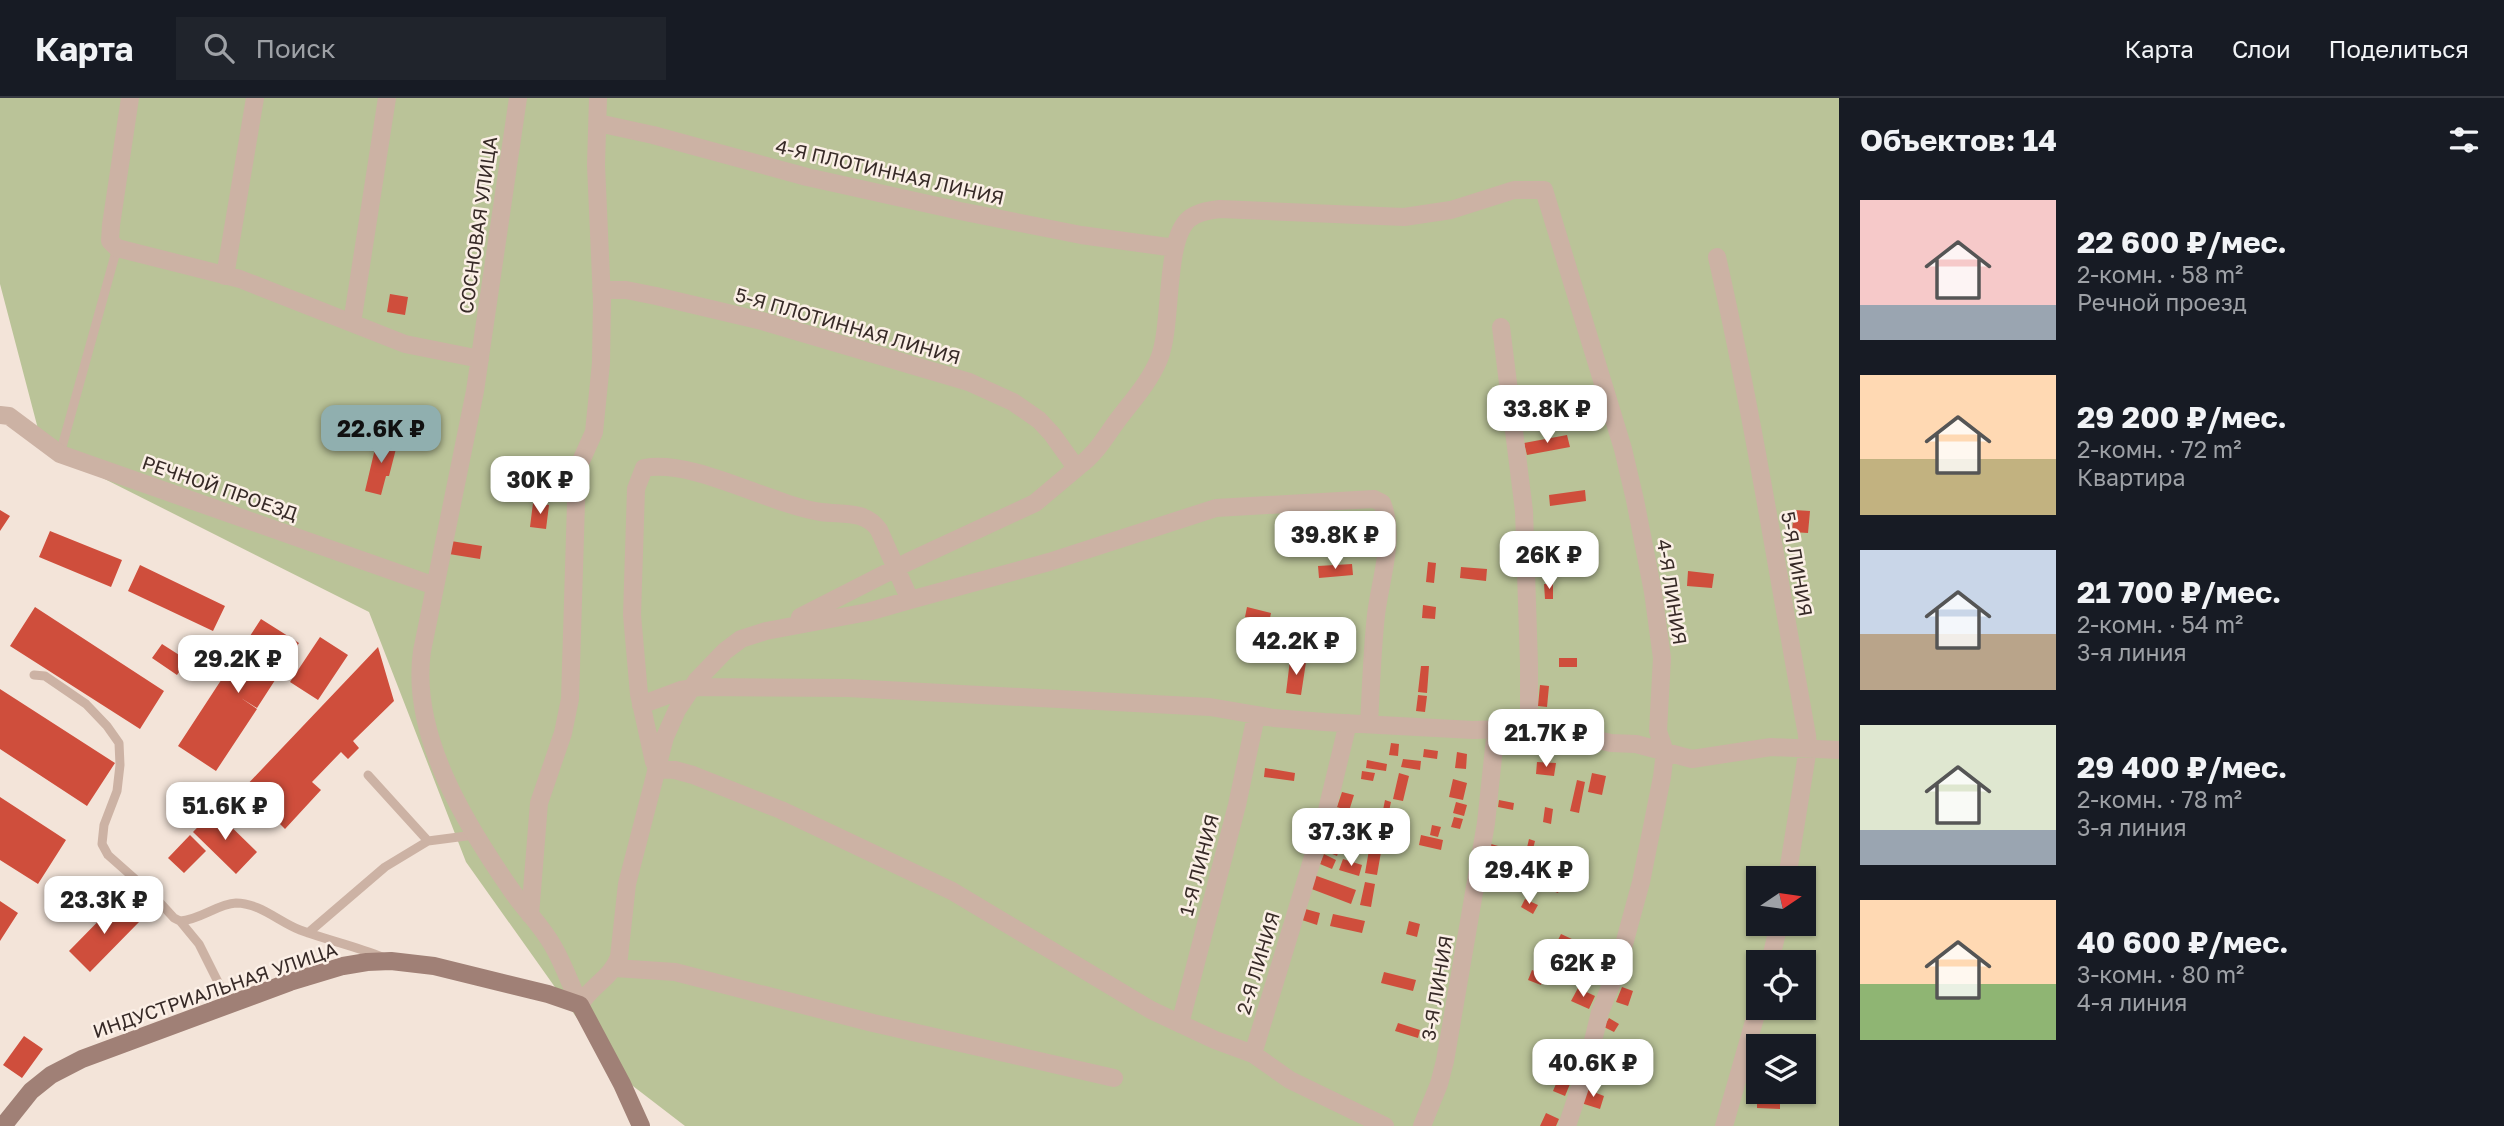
<!DOCTYPE html>
<html lang="ru">
<meta charset="utf-8">
<style>
:root{--surface:#171b24;--page:#20242c;--text:#f1f3f6;--muted:#9ea1a6;--line:#363941;--accent:#90afaf}
body{margin:0;font-family:"Golos Text",sans-serif;background:var(--page);color:var(--text);height:100vh;display:flex;flex-direction:column;font-size:26px;white-space:nowrap}
*{box-sizing:border-box;margin:0}
p{font-size:23px;color:var(--muted)}
.icon{flex:none;width:38px;height:38px;fill:none;stroke:currentColor;stroke-width:2;stroke-linecap:round;stroke-linejoin:round}
.map{position:relative;flex:1;overflow:hidden}
.panel{display:flex;flex-direction:column;background:var(--surface);width:665px}
.panel>*{flex:none}
.needle{width:46px;rotate:77deg}
.fabs{position:absolute;left:1746px;top:768px;display:grid;gap:14px}
.fabs a{display:grid;place-items:center;width:70px;height:70px;border-radius:0px;background:var(--surface);box-shadow:0 2px 5px #0004;font-size:35px}
.price{position:absolute;translate:-50% -60px;padding:0 16px;border-radius:14px;background:#fff;color:#222;font-size:23px;line-height:46px;filter:drop-shadow(0 2px 4px #0008)}
.price::after{content:'';position:absolute;left:50%;top:42px;width:21px;height:16px;margin-left:-10px;background:inherit;clip-path:polygon(0 0,100% 0,50% 100%)}
.price.on{background:var(--accent);color:#111}
ul{padding:0;list-style:none}
li{display:flex;align-items:center;gap:21px;height:175px;padding:0 21px}
li span{display:grid;place-items:center;flex:none;width:196px;height:140px;border-radius:0px;color:#555}
li>.icon{margin-inline-start:auto}
span .icon{width:84px;height:84px;fill:#fffc;stroke-width:1}
li b{font-size:30px}
h2{display:flex;justify-content:space-between;align-items:center;height:84px;padding:0 21px;font-size:30px}
header{display:flex;align-items:center;gap:42px;box-sizing:border-box;height:98px;padding:0 35px;background:var(--surface);border-bottom:2px solid var(--line)}
header strong{font-size:33px}
nav{display:flex;gap:38px;margin-inline-start:auto;font-size:24px}
.search{width:490px;height:63px;background:var(--page);display:flex;align-items:center;gap:18px;box-sizing:border-box;padding:0 24px;border-radius:0px;color:var(--muted);font-size:26px}
main{display:flex;flex:1;min-height:0}
.map>svg:first-child{display:block}
</style>
<header>
<strong>Карта</strong>
<div class="search"><svg class="icon" aria-label="search" viewBox="0 0 24 24"><circle cx="10" cy="10" r="6"/><path d="M15 15l6 6"/></svg>Поиск</div>
<nav><a>Карта</a><a>Слои</a><a>Поделиться</a></nav>
</header>
<main>
<div class="map">
<svg width="1839" height="1028" viewBox="0 0 1839 1028">
<rect width="100%" height="100%" fill="#f3e4d9"/>
<path fill="#bac398" fill-rule="evenodd" d="M0 0H1839V1028H685L616 975 466 764 369 514 43 350 0 186ZM1759 780H1804V826H1759ZM1759 864H1804V910H1759ZM1759 948H1804V994H1759Z"/>
<path fill="#cf4e3c" d="M390 196 408 199 405 217 387 214Z
M363 308 375 314 372 323 360 320Z
M1567 337 1570 349 1527 357 1524 345Z
M378 338 398 343 389 378H386L381 397 365 393Z
M526 358 546 359 545 379 525 378Z
M1585 392 1586 403 1550 408 1549 397Z
M533 405 549 407 546 431 530 429Z
M0 412 10 418 0 433Z
M1794 412 1810 413 1808 435 1792 434Z
M50 433 122 462 111 489 39 459Z
M451 443 482 448 480 461 449 456Z
M1428 464 1436 465 1434 485 1426 484Z
M1352 466 1353 477 1319 480 1318 468Z
M140 467 225 508 213 533 128 493Z
M1461 469 1487 471 1486 483 1460 480Z
M1688 473 1714 476 1712 490 1687 488Z
M1544 486H1553V501H1545Z
M1423 507 1436 509 1435 521 1422 520Z
M35 509 164 593 140 631 10 548Z
M1247 509 1271 515 1269 525 1245 519Z
M261 521 299 545 257 610 241 600 257 611 216 673 178 648Z
M1313 524 1351 530 1349 542 1311 536Z
M320 539 348 557 318 602 290 584Z
M162 546 187 562 177 577 152 560Z
M378 549 394 603 353 643 359 650 348 661 341 654 312 684 321 692 285 731 244 690Z
M1559 560H1577V569H1559Z
M1290 562 1306 564 1301 597 1286 595Z
M1421 568H1429L1427 595 1418 594Z
M1540 587 1549 588 1547 609 1538 608Z
M0 591 115 665 87 708 0 651Z
M1418 597 1427 598 1425 614 1416 613Z
M1391 645 1399 646 1398 658 1389 657Z
M1424 651 1438 653 1437 661 1423 659Z
M1457 654 1467 656 1466 671 1455 670Z
M1403 661 1421 663 1420 672 1401 669Z
M1367 662 1387 666 1386 673 1366 670Z
M1537 664 1556 665 1554 678 1536 676Z
M1265 670 1295 675 1294 683 1264 679Z
M1362 673 1375 675 1373 683 1361 681Z
M1399 675 1409 678 1403 703 1393 701Z
M1592 675 1606 678 1602 697 1588 694Z
M1453 681 1467 685 1463 702 1449 699Z
M1577 682 1585 684 1579 715 1570 713Z
M1342 694 1354 697 1349 713 1337 709Z
M0 699 66 742 38 786 0 762Z
M1385 702 1391 704 1388 718 1382 717Z
M1499 702 1514 705 1513 712 1498 709Z
M1456 704 1467 707 1464 718 1453 715Z
M1545 709 1553 711 1551 726 1543 724Z
M214 712 257 754 236 776 193 734Z
M1373 717 1387 720 1385 727 1372 724Z
M1454 719 1463 721 1460 731 1451 729Z
M1375 726 1386 729 1382 748 1371 746Z
M1432 727 1441 729 1438 739 1430 737Z
M190 737 206 753 184 775 168 760Z
M1421 737 1443 742 1441 752 1419 747Z
M1330 740 1342 744 1337 758 1325 753Z
M1529 741 1535 743 1531 759 1525 758Z
M1491 746 1509 751 1505 766 1487 761Z
M1369 752 1381 754 1377 777 1365 775Z
M1324 756 1336 762 1332 771 1320 766Z
M1343 761 1362 767 1359 778 1339 772Z
M1530 774 1561 787 1558 795 1526 783Z
M1314 777 1356 792 1351 806 1309 790Z
M1365 784 1375 786 1371 809 1360 807Z
M1525 801 1538 807 1533 816 1521 809Z
M0 803 18 815 0 843Z
M118 803 139 824 90 874 69 853Z
M1302 810 1320 815 1317 827 1299 821Z
M1333 816 1365 823 1362 835 1330 828Z
M1409 823 1420 826 1417 839 1406 836Z
M1561 836 1574 842 1570 850 1557 844Z
M1532 872 1545 877 1541 887 1528 882Z
M1384 874 1416 882 1413 893 1381 885Z
M1622 889 1633 893 1628 908 1616 904Z
M1578 890 1595 898 1589 911 1571 903Z
M1609 920 1619 926 1614 934 1604 929Z
M1398 925 1420 932 1418 940 1395 933Z
M24 938 43 951 22 980 3 967Z
M1598 949 1616 956 1612 967 1594 961Z
M1565 953 1577 958 1572 971 1559 966Z
M1558 981 1570 986 1565 998 1553 993Z
M1586 991 1604 998 1600 1011 1581 1005Z
M1757 996 1780 997V1011L1757 1010Z
M1546 1015 1559 1021 1556 1028H1540Z"/>
<g fill="none" stroke-linecap="round" stroke-linejoin="round">
<path stroke="#ccb2a4" stroke-width="9" d="M60 356 117 150
M34 577 45 578 86 606 107 628 119 645 120 667 117 693 104 727 102 746 108 757 152 796 174 820 180 823 199 846 229 906
M368 677 428 743 474 737
M180 823C200 822 217 806 236 805 260 805 279 824 300 832 327 842 355 848 382 859
M308 835 385 769 428 743"/>
<path stroke="#ccb2a4" stroke-width="18" d="M130 0 111 127 110 143 117 150 240 181 405 246 480 261
M518 0 475 293 422 553C410 637 466 727 512 793 525 812 542 828 553 848 564 867 571 888 580 907
M598 25 653 37 807 79 960 113 1081 137 1175 150
M1717 159C1753 317 1778 478 1807 637L1808 650 1787 780
M225 178 255 0
M601 192H626L656 198 762 223 969 284 1013 304 1039 322 1052 336 1072 364 1079 368C1096 356 1105 339 1117 323 1132 303 1149 285 1159 261 1173 227 1164 142 1189 121 1197 114 1210 112 1220 111L1404 119 1451 112 1514 92H1544L1623 351 1635 402 1653 494 1662 560 1658 633 1665 654 1662 679 1641 784 1617 872 1600 914 1587 968 1567 1028
M352 225 387 0
M1501 229 1524 413 1529 566V630
M0 317 9 318 60 356 435 488
M800 519 908 464 1035 405 1079 368
M641 607 681 592 699 589 848 590 1210 609 1274 620 1324 624 1473 632 1543 630 1611 645 1636 646 1692 661 1771 649 1839 652
M654 664 639 596 632 517 636 391 644 370C695 361 768 406 821 414 843 417 865 412 879 432L910 502
M656 671 675 672 693 677 781 712 952 793 1151 912 1215 942 1253 956 1290 982 1385 1028
M530 817 539 705 563 635 570 601 577 372 594 334 601 265 602 202 596 67 598 0
M1770 864 1779 826
M615 870 675 874 873 925 1114 980
M580 907C590 888 611 881 619 859L627 786 665 639 677 612 697 582 725 553 741 541 766 533 868 514 910 502 1049 464 1216 410 1374 401 1382 405C1396 439 1380 482 1376 517 1372 553 1371 590 1369 626
M1180 926 1237 707 1256 618
M1253 956 1326 716 1348 625
M1422 1028 1439 986 1445 963 1486 725 1496 631
M1724 1028 1759 906"/>
<path stroke="#a08076" stroke-width="18" d="M3 1028 31 993 51 977 82 961 290 884 343 868 367 864 391 863 434 868 548 896 580 907 622 986 641 1028"/>
</g>
<g text-anchor="middle" stroke-width="5" stroke-linejoin="round" paint-order="stroke">
<g font-size="19" fill="#372a27" stroke="#fbefe6">
<text transform="translate(890 74) rotate(13)" y="7">4-Я ПЛОТИННАЯ ЛИНИЯ</text>
<text transform="translate(478 127) rotate(-82)" y="7">СОСНОВАЯ УЛИЦА</text>
<text transform="translate(848 228) rotate(16)" y="7">5-Я ПЛОТИННАЯ ЛИНИЯ</text>
<text transform="translate(220 390) rotate(19)" y="7">РЕЧНОЙ ПРОЕЗД</text>
<text transform="translate(1797 466) rotate(80)" y="7">5-Я ЛИНИЯ</text>
<text transform="translate(1672 494) rotate(81)" y="7">4-Я ЛИНИЯ</text>
<text transform="translate(1199 767) rotate(-75)" y="7">1-Я ЛИНИЯ</text>
<text transform="translate(1258 865) rotate(-73)" y="7">2-Я ЛИНИЯ</text>
<text transform="translate(1437 890) rotate(-80)" y="7">3-Я ЛИНИЯ</text>
<text transform="translate(215 892) rotate(-19)" y="7">ИНДУСТРИАЛЬНАЯ УЛИЦА</text>
</g>
</g>
</svg>
<div class="fabs">
<a><svg class="needle" viewBox="-14 -14 28 28"><path d="M0-13l5 13h-10z" fill="#e53935"/><path d="M0 13l5-13h-10z" fill="#9ea1a6"/></svg></a>
<a><svg class="icon" aria-label="locate" viewBox="0 0 24 24"><circle cx="12" cy="12" r="6"/><path d="M12 2v4M12 18v4M2 12h4M18 12h4"/></svg></a>
<a><svg class="icon" aria-label="layers" viewBox="0 0 24 24"><path d="M12 4l9 5-9 5-9-5zM3 14l9 5 9-5"/></svg></a>
</div>
<b class="price" style="left:1547px;top:347px">33.8K ₽</b>
<b class="price on" style="left:381px;top:367px">22.6K ₽</b>
<b class="price" style="left:540px;top:418px">30K ₽</b>
<b class="price" style="left:1335px;top:473px">39.8K ₽</b>
<b class="price" style="left:1549px;top:493px">26K ₽</b>
<b class="price" style="left:1296px;top:579px">42.2K ₽</b>
<b class="price" style="left:238px;top:597px">29.2K ₽</b>
<b class="price" style="left:1546px;top:671px">21.7K ₽</b>
<b class="price" style="left:225px;top:744px">51.6K ₽</b>
<b class="price" style="left:1351px;top:770px">37.3K ₽</b>
<b class="price" style="left:1529px;top:808px">29.4K ₽</b>
<b class="price" style="left:104px;top:838px">23.3K ₽</b>
<b class="price" style="left:1583px;top:901px">62K ₽</b>
<b class="price" style="left:1593px;top:1001px">40.6K ₽</b>
</div>
<section class="panel">
<h2>Объектов: 14<svg class="icon" aria-label="filters" viewBox="0 0 24 24"><path d="M4 7h16M4 17h16"/><circle cx="9" cy="7" r="2"/><circle cx="15" cy="17" r="2"/></svg></h2>
<ul>
<li><span style="background:linear-gradient(#f6c9c9 75%,#9aa5b1 0)"><svg class="icon" aria-label="home" viewBox="0 0 24 24"><path d="M3 11l9-7 9 7M6 9v11h12V9"/></svg></span><div><b>22 600 ₽/мес.</b><p>2-комн. · 58 m²</p><p>Речной проезд</p></div></li>
<li><span style="background:linear-gradient(#ffd9b3 60%,#c2b280 0)"><svg class="icon" aria-label="home" viewBox="0 0 24 24"><path d="M3 11l9-7 9 7M6 9v11h12V9"/></svg></span><div><b>29 200 ₽/мес.</b><p>2-комн. · 72 m²</p><p>Квартира</p></div></li>
<li><span style="background:linear-gradient(#c9d6e8 60%,#b9a48a 0)"><svg class="icon" aria-label="home" viewBox="0 0 24 24"><path d="M3 11l9-7 9 7M6 9v11h12V9"/></svg></span><div><b>21 700 ₽/мес.</b><p>2-комн. · 54 m²</p><p>3-я линия</p></div></li>
<li><span style="background:linear-gradient(#dfe7d0 75%,#9aa5b1 0)"><svg class="icon" aria-label="home" viewBox="0 0 24 24"><path d="M3 11l9-7 9 7M6 9v11h12V9"/></svg></span><div><b>29 400 ₽/мес.</b><p>2-комн. · 78 m²</p><p>3-я линия</p></div></li>
<li><span style="background:linear-gradient(#ffd9b3 60%,#8fb573 0)"><svg class="icon" aria-label="home" viewBox="0 0 24 24"><path d="M3 11l9-7 9 7M6 9v11h12V9"/></svg></span><div><b>40 600 ₽/мес.</b><p>3-комн. · 80 m²</p><p>4-я линия</p></div></li>
</ul>
</section>
</main>
